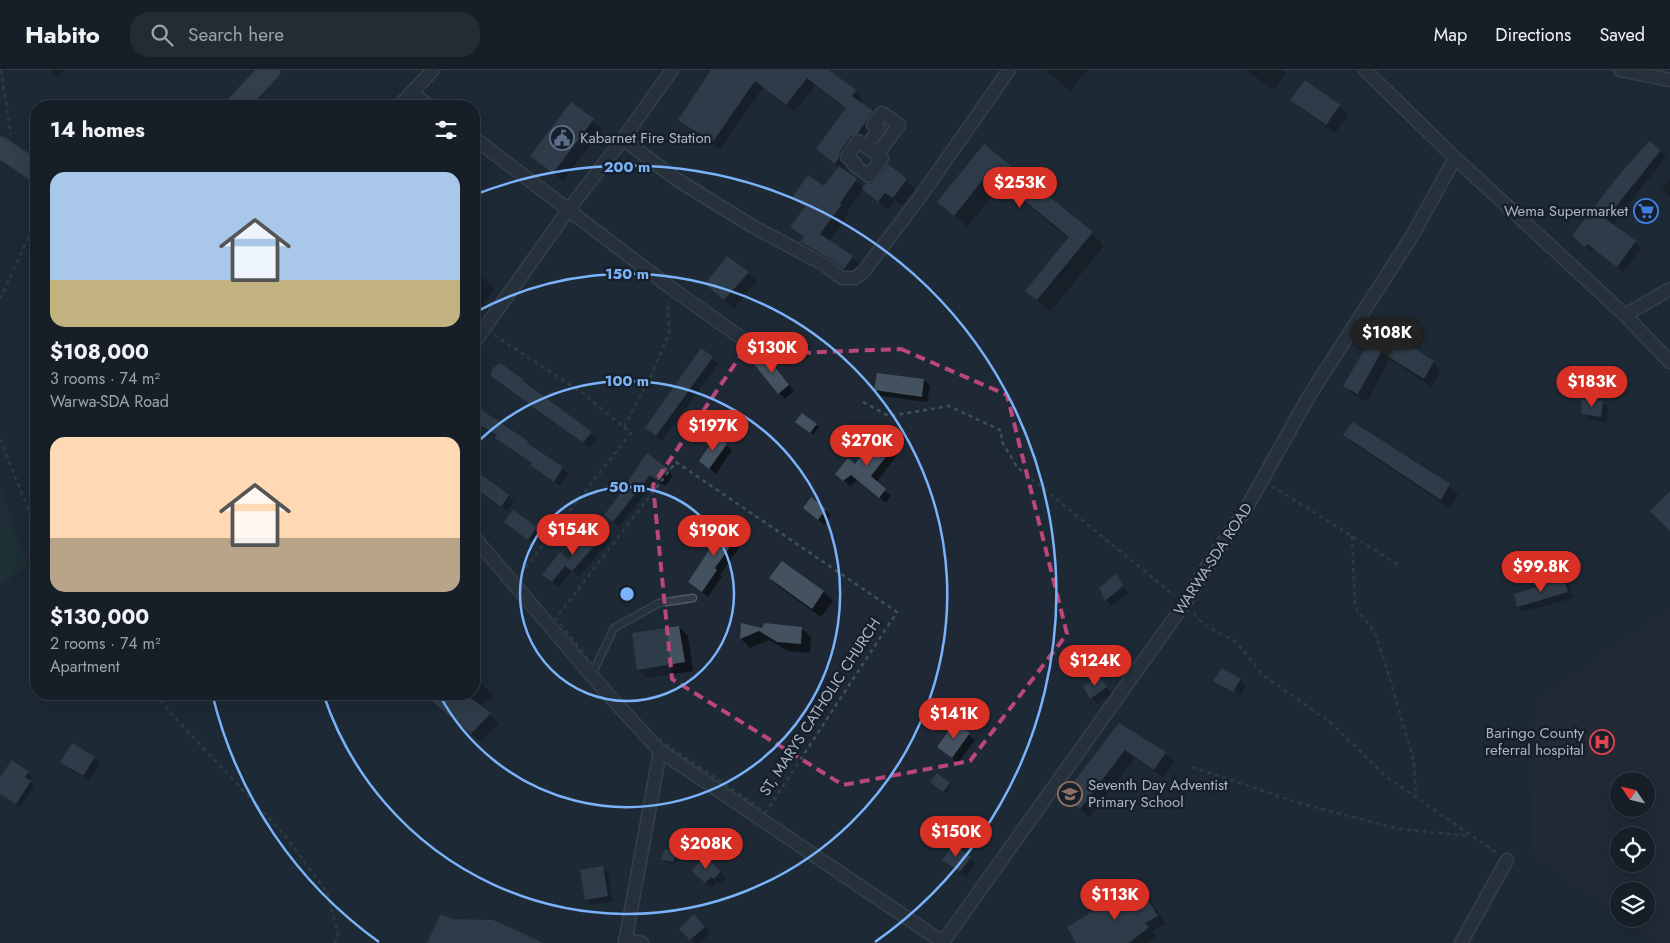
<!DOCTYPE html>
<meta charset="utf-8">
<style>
:root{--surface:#161f28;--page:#232c34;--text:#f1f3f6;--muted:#9ea2a8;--line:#353d45;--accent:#d93025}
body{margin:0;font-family:Jost,sans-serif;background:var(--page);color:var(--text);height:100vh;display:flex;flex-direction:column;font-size:19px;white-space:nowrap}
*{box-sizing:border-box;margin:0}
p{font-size:16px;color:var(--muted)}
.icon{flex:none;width:28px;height:28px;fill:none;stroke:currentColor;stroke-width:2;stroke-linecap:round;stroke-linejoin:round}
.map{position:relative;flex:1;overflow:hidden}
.sheet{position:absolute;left:30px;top:30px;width:450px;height:600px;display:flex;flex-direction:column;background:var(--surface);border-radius:20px;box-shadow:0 5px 20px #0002,0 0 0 1px var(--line)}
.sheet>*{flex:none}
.needle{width:32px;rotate:305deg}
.controls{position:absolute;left:1610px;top:702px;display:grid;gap:10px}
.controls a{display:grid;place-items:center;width:45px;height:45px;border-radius:50%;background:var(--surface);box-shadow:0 5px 20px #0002,0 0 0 1px var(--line);font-size:25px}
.price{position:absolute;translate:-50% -42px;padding:0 11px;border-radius:18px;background:var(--accent);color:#fff;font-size:16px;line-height:32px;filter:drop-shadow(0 1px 2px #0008)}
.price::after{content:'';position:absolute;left:50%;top:30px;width:15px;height:11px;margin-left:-8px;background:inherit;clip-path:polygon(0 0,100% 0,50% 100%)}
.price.current{background:#222;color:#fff}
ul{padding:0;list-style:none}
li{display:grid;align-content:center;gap:10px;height:265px;padding:0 20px}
li span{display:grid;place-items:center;height:155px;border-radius:15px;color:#555}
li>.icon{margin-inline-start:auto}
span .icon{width:90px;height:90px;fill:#fffc;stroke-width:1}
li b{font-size:21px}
h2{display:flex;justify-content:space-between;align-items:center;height:60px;padding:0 20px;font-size:21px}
header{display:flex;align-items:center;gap:30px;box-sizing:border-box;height:70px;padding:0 25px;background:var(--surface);border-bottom:1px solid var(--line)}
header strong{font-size:24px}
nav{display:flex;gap:28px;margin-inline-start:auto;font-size:18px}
.search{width:350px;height:45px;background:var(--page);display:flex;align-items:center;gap:12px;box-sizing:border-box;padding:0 18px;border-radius:20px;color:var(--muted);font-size:19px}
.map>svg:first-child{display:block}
</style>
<header>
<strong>Habito</strong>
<div class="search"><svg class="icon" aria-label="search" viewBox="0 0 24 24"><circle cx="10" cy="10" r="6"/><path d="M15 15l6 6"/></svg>Search here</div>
<nav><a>Map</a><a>Directions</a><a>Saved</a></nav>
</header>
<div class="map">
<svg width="1670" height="873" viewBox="0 0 1670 873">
<rect width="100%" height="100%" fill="#1e2935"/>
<path fill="#2a2937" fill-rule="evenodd" d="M1670 540V873H1658L1624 849H1646V821H1619V845L1531 781 1536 633ZM1619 711H1646V739H1619ZM1619 766H1646V794H1619Z"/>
<path fill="#203536" d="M0 417 27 495 0 515Z"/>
<path fill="#0007" fill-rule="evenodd" d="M50 0H65L57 7Z
M712 0H818L855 21 862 29 859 33 880 50 847 90 846 96 843 100 864 118 872 115 888 96 915 119 902 136 895 131 888 140 864 119 847 142 849 144 829 171 852 187 860 195 853 206 839 196 809 180 801 172 804 168 792 157 805 139 794 128 825 118 839 98 817 79 847 39 816 15 794 42 763 18 720 79 687 57 679 50Z
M1045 0H1087L1070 21Z
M1245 0H1282L1286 3 1274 20Z
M1292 30 1339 36 1348 45 1335 63 1301 39Z
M572 34 602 59 563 111 532 86Z
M984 75 1092 163 1104 176 1050 242 1027 221 1069 169 1002 114 967 157 938 132Z
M1660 81 1666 87 1612 155 1641 178 1623 202 1594 179 1591 182 1580 172Z
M1670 109V127L1662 119Z
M474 202 482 207 494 219 474 248Z
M748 202 757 211 734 239 716 223Z
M1370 273 1433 292 1441 300 1432 317 1389 289 1367 332 1353 324 1345 316Z
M712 288 718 294 662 371 652 364 646 358Z
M771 292 794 321 785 329 779 323Z
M492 305 523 310 597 368 589 378Z
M924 310 930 316 927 332 881 326 875 320Z
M1603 332 1609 338 1606 352 1588 349 1583 343Z
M474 337 527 372 533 378 563 398 568 404 560 416 538 401 532 395 533 394 502 373 497 367 474 352Z
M802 344 819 357 813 365 799 354Z
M1345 365 1449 415 1458 424 1450 438 1354 374Z
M726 375 732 380 716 404 700 391Z
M891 380 897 385 876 413 891 426 886 433 858 410 850 416 842 409 856 395Z
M647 385 673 405 666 416 656 410 619 457 605 445 631 412Z
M474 397 514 431 507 441 474 417Z
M805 438 825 440 831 445 824 455Z
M506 452 536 458 542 464 534 474Z
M728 453 746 468 720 505 722 506 708 527 690 512Z
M605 464 611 470 579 506 572 501 558 517 543 505 569 492Z
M782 492 824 522 833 531 821 547 779 517 770 508Z
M1116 506 1128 523 1112 536 1106 531 1100 519Z
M1564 511 1570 516 1573 528 1524 542 1518 537Z
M36 535V551L29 540Z
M742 555 762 559 801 558 811 567 810 583 788 581 769 570 750 578 741 569Z
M679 557 688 566 693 601 647 608 638 599Z
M1099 607 1112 624 1097 634 1091 628Z
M474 608 494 625 481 637 499 653 481 672 423 624H474Z
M1240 610 1246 616 1239 627 1221 617 1215 611ZM1220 613 1239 623 1238 626 1220 616Z
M124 624H135L129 629Z
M956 653 975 670 958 693 938 677Z
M1119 655 1165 683 1174 692 1164 708 1135 688 1089 747 1065 726Z
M94 688 100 694 89 711 68 698 62 692Z
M28 703 32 707 29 711 34 716 20 737 0 723V709Z
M937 704 952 716 946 724 934 714Z
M676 782 679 784 675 794 665 792 662 789Z
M970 788 976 794 966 807 944 790Z
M602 798 608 803 613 832 592 835 586 829Z
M720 802 726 808 720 814 717 812 712 818 699 807Z
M1141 819 1149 827 1165 854 1152 862 1156 866 1147 873H1078L1118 828 1121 831Z
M700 851 710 863 700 873H695L680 859Z"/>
<path fill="#44515f" d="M711 0H829L856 20 852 26 873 41 858 63 851 66 840 82 839 88 835 94 816 79 846 38 807 8 786 35 755 11 712 73 678 50Z
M1305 10 1340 35 1326 55 1290 30Z
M571 32 594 49 553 103 530 86Z
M1649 71 1661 80 1606 149 1636 171 1617 197 1587 174 1585 177 1572 166 1619 105Z
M984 74 1093 162 1037 230 1025 221 1069 167 989 102 954 146 937 132Z
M888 94 907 109 893 128 885 123 878 132 862 119 866 113 872 114 875 111Z
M839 96 857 109 840 133 842 134 820 164 853 186 844 199 829 188 800 172 804 167 790 157 805 137 792 128 808 105 824 116Z
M727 186 749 202 724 230 705 214Z
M1380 256 1434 291 1424 309 1381 282 1358 324 1343 316 1369 272Z
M701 278 713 287 656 366 645 358Z
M766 285 789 315 778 324 754 294Z
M500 293 524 310 523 311 592 362 583 373 491 306 492 299Z
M877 303 924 309 922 327 874 320Z
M1582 329 1603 331 1601 347 1581 344Z
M474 335 528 371 527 373 563 397 554 412 530 395 532 393 495 368 496 365 474 351Z
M802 343 817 354 810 363 795 352Z
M1353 352 1450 414 1441 430 1343 365Z
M716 366 727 374 709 399 699 391Z
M875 367 892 379 871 406 886 419 879 428 851 405 843 411 835 404 848 388 855 394Z
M647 383 668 399 659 411 650 405 613 452 604 445 629 412 628 411Z
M474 399 509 425 501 437 474 417Z
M1670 421V461L1650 441Z
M811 427 826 439 818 450 803 438Z
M513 440 537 457 528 470 504 452Z
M728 452 741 461 715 498 717 500 702 522 688 512Z
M596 457 606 463 572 501 565 496 552 512 542 505 560 482 569 490Z
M782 491 824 521 812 539 769 508Z
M1116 504 1123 516 1105 531 1099 518Z
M1564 509 1568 522 1517 537 1514 524Z
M741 553 762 558 764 553 802 557 801 574 777 572 759 561 740 569Z
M679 556 685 592 637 600 632 563Z
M1222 598 1241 609 1233 622 1213 611Z
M1099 606 1107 617 1090 629 1083 616Z
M423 624H465L491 643 471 664Z
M955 652 970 663 952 688 937 677Z
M1119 653 1166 682 1154 700 1125 680 1080 739 1063 726Z
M72 673 95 687 83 706 60 692Z
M12 690 29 702 25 707 31 711 16 734 0 724V707Z
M937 703 950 713 943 722 930 712Z
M953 775 971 787 960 802 942 790Z
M665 779 677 781 673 792 661 790Z
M704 786 721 801 714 809 711 807 705 813 692 801Z
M603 796 608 826 585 830 580 800Z
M1141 818 1158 846 1145 853 1149 857 1129 873H1076L1067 857 1118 826 1120 830Z
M441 844 452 849 493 850 544 873H427Z
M694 844 705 857 690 870 679 859Z"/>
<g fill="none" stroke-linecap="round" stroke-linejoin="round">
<defs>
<path id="lane" d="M595 598 614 558 659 533 693 528"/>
<path id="street" d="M1365 0 1455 88 1625 245 1670 292
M1620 0 1670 10
M411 23 430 36
M399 36 433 0
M882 43 899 55 879 82 868 74 879 59 873 55Z
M474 68 667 215 740 267
M623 69 676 109 752 156 825 195 842 208H855L864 201 920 127 1009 0
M858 71 882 88 869 106 854 95 855 93 847 87Z
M1625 245 1670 219
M474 273 569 139 623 69 672 0
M474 467 604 620 660 681 944 873
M625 870 642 873
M943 872 1185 533 1208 495 1247 437 1309 326 1412 166 1455 88
M625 873 660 681
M1461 873 1507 790"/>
<path id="primary" d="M236 36 270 0
M0 77 36 101"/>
</defs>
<use href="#lane" stroke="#4f5964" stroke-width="9"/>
<use href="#street" stroke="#4f5964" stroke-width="15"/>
<use href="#primary" stroke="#3b444f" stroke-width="22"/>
<path stroke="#3d5254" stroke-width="2.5" stroke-dasharray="4 4" stroke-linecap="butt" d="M1 0 11 65
M0 229 36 151
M494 265 581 322 631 363 521 503
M863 332 889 346 949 336 1002 361 1001 370 1017 397 1175 526
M624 357 652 304 669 263 668 231
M0 369 36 459
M676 392 897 542 766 742 642 658 556 548Z
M1272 416 1400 496
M1352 466 1355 537 1375 563 1386 596 1414 692 1416 726
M1194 543 1203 554 1236 572 1263 605 1330 652 1388 708 1497 783
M155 624 178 651 283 763 327 822 338 863 335 873
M1192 697 1302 734 1399 759 1469 766"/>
<use href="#lane" stroke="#313b45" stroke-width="6"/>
<use href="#street" stroke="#313b45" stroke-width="12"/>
<use href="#primary" stroke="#4f5a66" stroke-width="20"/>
</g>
<path d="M0 0H1670V873H0ZM901 279 1007 325 1067 564 970 691 843 715 672 609 653 415 741 285Z" fill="#1e2935" fill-opacity=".55" fill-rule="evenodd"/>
<path fill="none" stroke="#bb477a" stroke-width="4" stroke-dasharray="10 6" stroke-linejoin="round" d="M901 279 1007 325 1067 564 970 691 843 715 672 609 653 415 741 285Z"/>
<g fill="none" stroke="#7ab3f9" stroke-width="2.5">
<circle cx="627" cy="524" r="107"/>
<path d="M474 376A213 213 0 1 1 439 624"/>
<path d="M474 243A320 320 0 1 1 324 626"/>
<path d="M379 872A427 427 0 0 1 213 627M474 125A427 427 0 0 1 875 872"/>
</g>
<defs>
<symbol id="civic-ring" viewBox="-11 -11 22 22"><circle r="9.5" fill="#17202a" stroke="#5c6f8a" stroke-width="1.5"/><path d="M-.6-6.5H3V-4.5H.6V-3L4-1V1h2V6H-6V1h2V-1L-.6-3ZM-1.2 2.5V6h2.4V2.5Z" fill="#5c6f8a"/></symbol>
<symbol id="supermarket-ring" viewBox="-11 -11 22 22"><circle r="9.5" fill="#17202a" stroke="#3f7fe0" stroke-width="1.5"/><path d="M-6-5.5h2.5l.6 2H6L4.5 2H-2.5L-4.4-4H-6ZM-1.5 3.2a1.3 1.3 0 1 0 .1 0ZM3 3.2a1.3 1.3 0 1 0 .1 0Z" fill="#3f7fe0"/></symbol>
<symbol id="hospital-ring" viewBox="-11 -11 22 22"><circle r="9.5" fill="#17202a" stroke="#e0444e" stroke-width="1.5"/><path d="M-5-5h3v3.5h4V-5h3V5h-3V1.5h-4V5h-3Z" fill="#e0444e"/></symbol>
<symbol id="school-ring" viewBox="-11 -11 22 22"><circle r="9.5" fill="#17202a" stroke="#8d6e63" stroke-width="1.5"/><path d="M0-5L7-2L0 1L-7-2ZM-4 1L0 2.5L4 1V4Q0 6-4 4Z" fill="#8d6e63"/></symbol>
</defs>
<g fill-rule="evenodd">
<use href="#civic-ring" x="548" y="54" width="28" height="28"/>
<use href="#supermarket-ring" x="1632" y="127" width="28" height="28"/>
<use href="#hospital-ring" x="1588" y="658" width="28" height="28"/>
<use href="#school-ring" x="1056" y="710" width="28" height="28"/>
</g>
<g text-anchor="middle" stroke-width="5" stroke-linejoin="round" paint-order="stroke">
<g font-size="15" fill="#abb6c3" stroke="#17202a" text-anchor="start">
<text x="580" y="73">Kabarnet Fire Station</text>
<text x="1628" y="146" text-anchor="end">Wema Supermarket</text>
<text x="1584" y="668" text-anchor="end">Baringo County<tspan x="1584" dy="17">referral hospital</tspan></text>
<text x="1088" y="720">Seventh Day Adventist<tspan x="1088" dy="17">Primary School</tspan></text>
</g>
<g font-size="15" fill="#abb6c3" stroke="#17202a">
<text transform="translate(1213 489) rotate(-57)" y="5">WARWA-SDA ROAD</text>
<text transform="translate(820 637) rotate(-57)" y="5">ST, MARYS CATHOLIC CHURCH</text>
</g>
</g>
<circle cx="627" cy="524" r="8" fill="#7ab3f9" stroke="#17202a" stroke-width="2.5"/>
<g font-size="15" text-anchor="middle" font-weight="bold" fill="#7ab3f9" stroke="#17202a" stroke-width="5" stroke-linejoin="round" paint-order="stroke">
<text x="627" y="102">200 m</text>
<text x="627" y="209">150 m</text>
<text x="627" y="316">100 m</text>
<text x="627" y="422">50 m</text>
</g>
</svg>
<div class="controls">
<a><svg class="needle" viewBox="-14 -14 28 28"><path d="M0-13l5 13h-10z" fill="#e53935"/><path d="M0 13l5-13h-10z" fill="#9ea2a8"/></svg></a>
<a><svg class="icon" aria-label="locate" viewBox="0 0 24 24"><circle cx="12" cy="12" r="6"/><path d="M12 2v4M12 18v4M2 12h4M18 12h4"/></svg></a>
<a><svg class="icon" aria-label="layers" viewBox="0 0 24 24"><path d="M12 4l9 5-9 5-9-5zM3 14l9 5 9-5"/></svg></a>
</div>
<b class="price" style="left:1020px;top:139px">$253K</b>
<b class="price current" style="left:1387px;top:289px">$108K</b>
<b class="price" style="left:772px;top:304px">$130K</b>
<b class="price" style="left:1592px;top:338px">$183K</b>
<b class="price" style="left:713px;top:382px">$197K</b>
<b class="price" style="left:867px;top:397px">$270K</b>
<b class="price" style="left:573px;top:486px">$154K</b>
<b class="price" style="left:714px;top:487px">$190K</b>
<b class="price" style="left:1541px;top:523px">$99.8K</b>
<b class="price" style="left:1095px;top:617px">$124K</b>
<b class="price" style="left:954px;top:670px">$141K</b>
<b class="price" style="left:956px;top:788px">$150K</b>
<b class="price" style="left:706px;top:800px">$208K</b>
<b class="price" style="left:1115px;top:851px">$113K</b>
<section class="sheet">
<h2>14 homes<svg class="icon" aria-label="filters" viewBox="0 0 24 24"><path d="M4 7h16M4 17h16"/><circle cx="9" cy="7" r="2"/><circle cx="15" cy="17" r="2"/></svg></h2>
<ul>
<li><span style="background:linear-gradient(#a9c7e8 70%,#c2b280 0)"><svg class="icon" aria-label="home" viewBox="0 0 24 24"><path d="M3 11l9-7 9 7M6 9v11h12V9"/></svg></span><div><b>$108,000</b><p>3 rooms · 74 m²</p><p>Warwa-SDA Road</p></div></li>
<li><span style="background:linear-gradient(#ffd9b3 65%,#b9a48a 0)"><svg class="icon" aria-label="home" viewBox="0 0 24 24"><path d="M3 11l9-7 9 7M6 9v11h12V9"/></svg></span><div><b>$130,000</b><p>2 rooms · 74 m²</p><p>Apartment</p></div></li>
</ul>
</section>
</div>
